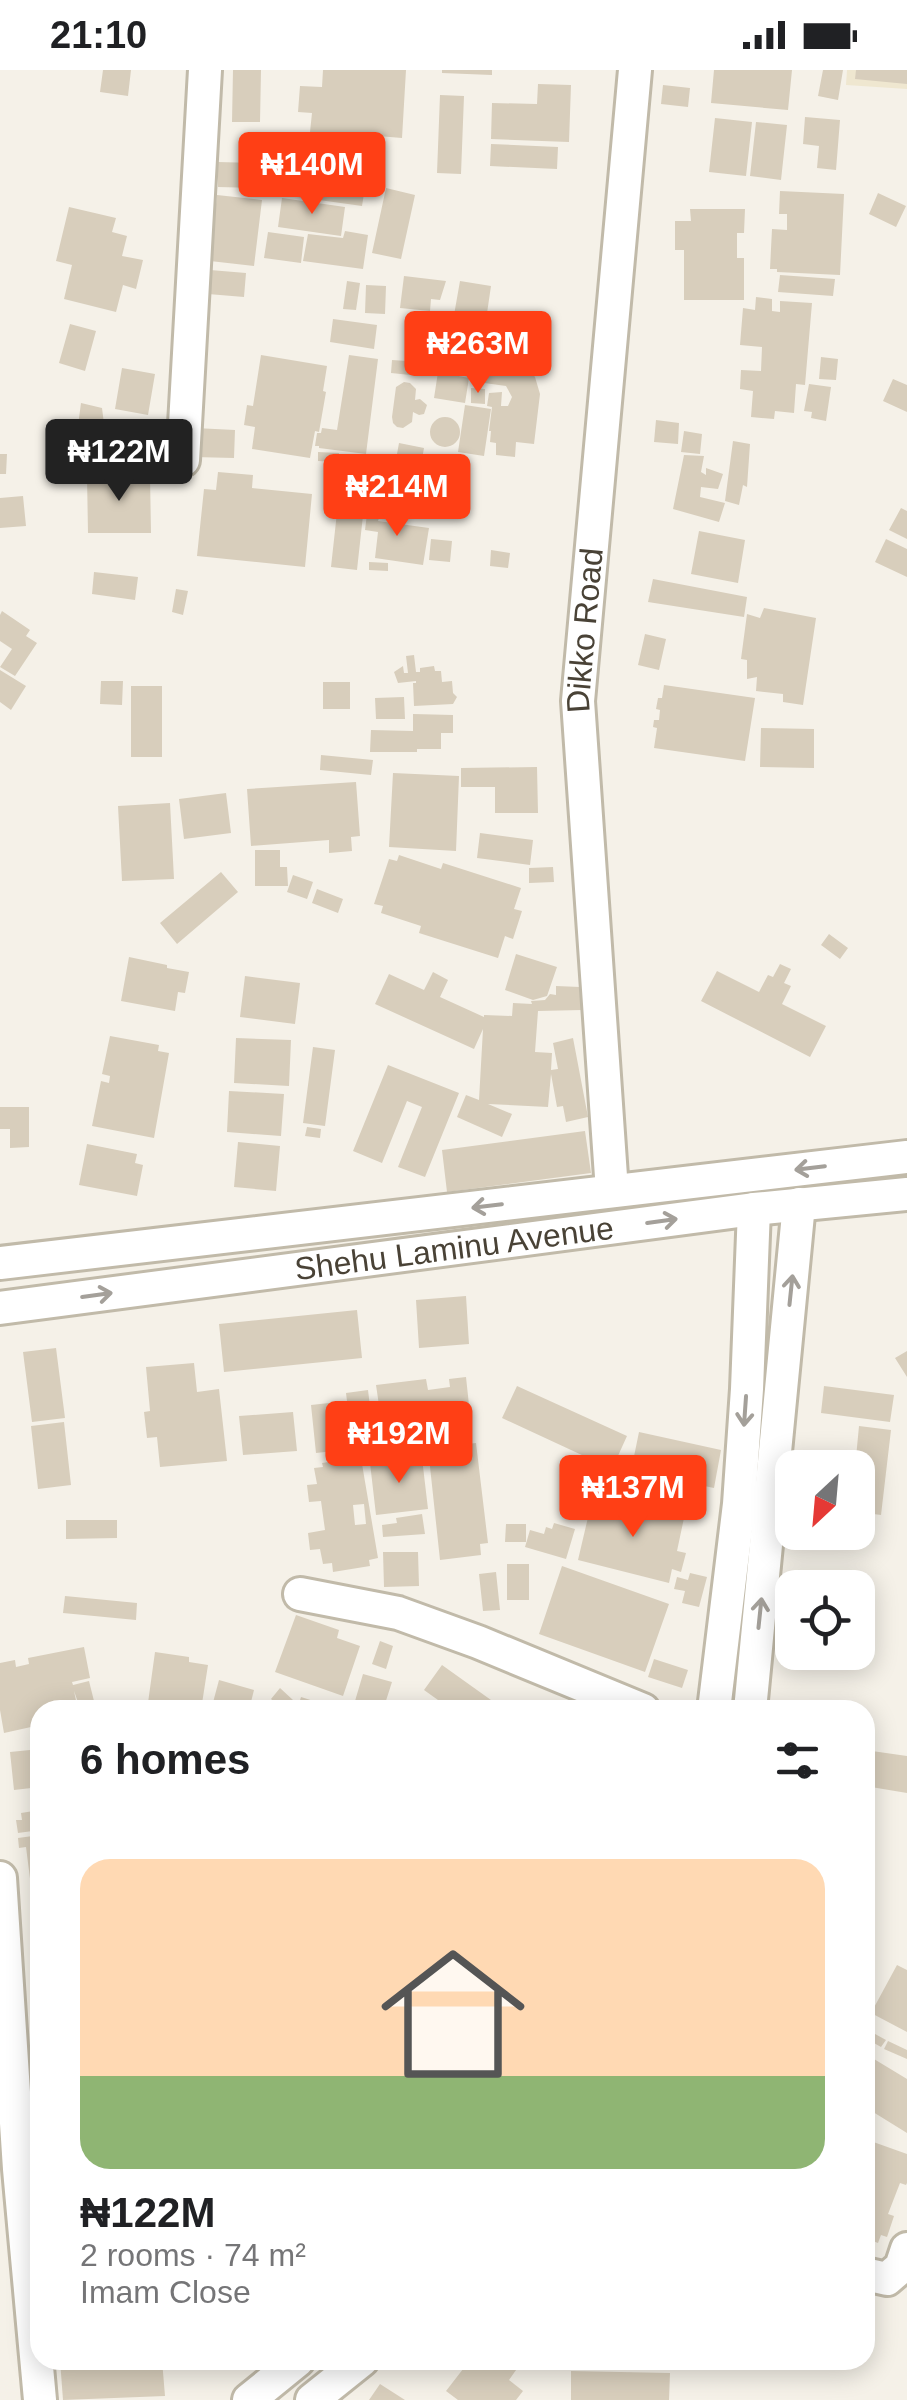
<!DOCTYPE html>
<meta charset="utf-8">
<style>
:root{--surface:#fff;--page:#f2f2f2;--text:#202124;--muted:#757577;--accent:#ff3f15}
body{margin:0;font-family:Helvetica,sans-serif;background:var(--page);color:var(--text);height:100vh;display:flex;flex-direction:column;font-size:38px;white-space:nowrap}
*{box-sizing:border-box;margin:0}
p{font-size:32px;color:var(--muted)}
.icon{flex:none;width:55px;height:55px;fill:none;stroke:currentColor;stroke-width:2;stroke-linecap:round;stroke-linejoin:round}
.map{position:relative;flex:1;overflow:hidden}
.details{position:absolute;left:30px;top:1630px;width:845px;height:670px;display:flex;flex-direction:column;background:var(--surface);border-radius:30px;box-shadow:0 5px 25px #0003}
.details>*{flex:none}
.needle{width:65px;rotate:206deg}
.controls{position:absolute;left:775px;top:1380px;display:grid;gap:20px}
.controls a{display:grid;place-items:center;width:100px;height:100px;border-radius:20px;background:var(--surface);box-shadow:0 5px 25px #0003;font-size:50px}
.price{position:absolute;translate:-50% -85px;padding:0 22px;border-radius:10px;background:var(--accent);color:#fff;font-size:32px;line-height:65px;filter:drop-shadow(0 2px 5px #0008)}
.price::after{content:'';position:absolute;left:50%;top:60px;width:30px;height:22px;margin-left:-15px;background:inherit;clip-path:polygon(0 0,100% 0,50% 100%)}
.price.selected{background:#222;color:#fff}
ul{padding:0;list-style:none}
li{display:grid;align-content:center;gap:20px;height:530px;padding:0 50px}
li span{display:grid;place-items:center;height:310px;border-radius:30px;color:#555}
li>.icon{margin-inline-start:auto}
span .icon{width:180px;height:180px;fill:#fffc;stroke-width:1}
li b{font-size:42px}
h2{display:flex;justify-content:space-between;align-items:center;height:120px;padding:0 50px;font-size:42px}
.status{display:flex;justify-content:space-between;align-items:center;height:70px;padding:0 50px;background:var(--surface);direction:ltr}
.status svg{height:28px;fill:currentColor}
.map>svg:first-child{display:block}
</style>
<div class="status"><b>21:10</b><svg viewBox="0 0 49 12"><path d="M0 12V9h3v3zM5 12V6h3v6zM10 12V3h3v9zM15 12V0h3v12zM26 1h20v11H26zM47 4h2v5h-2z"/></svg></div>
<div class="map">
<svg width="907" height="2330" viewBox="0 0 907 2330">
<rect width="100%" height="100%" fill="#f5f1e8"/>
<path fill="#efe7d0" d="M847 0H907V19L846 15Z"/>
<path fill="#d8cebc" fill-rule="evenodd" d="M103 0H131L128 26 100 22Z
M233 0H261L260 52H232Z
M323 0H406L402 68 378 66V70L370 69 369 65 310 62 312 43 298 42 300 16 322 17Z
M442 0H492V5L442 3Z
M714 0H792L788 40 711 33Z
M823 0H843L838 30 818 26Z
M856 0H907V14L855 9Z
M538 14 571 15 569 72 491 69 492 33 537 34Z
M663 15 690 18 688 37 661 34Z
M440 25 464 26 461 104 437 103Z
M805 47 840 50 836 100 817 98 819 76 803 74Z
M715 48 752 52 746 106 709 102Z
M756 52 787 55 781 110 750 106Z
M491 74 558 77 557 99 490 96Z
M218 92 260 93V118L218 117Z
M273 98 366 111 362 136 269 123Z
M386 118 415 125 401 189 372 183Z
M780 121 844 124 840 205 777 202V199H770L772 159 787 160V144H779Z
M878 123 906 136 896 157 869 144Z
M217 125 262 130 254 196 210 191Z
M282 128 345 137 341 166 278 157Z
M69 137 116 148 112 162 127 166 122 186 143 190 136 219 123 215 116 242 64 229 72 195 56 191Z
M690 139H745L744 163H737V188H744V230H684V180H675V151H691Z
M345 161 368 165 363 199 303 191 308 164 343 168Z
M268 162 304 167 301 193 264 188Z
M210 200 246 203 244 227 208 224Z
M780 205 835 209 833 226 778 222Z
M404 206 446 211 440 230 431 229 430 241 400 238Z
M347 211 360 213 356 240 343 239Z
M460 211 491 216 486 250 454 245Z
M366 215 386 216 385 244 365 243Z
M756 227 772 229V241L780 242V231L812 233 805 315 796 314 794 343 775 341 774 349 751 347 753 321 740 319 741 300 761 301 762 277 740 275 743 238 755 240Z
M333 249 377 255 374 279 330 272Z
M70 254 96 261 85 301 59 293Z
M456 275 479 278 478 286 497 284 506 287 527 297 535 307 540 324 534 374 516 372 515 387 496 385V373L490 372 491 361H489L492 337 487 336 489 323 502 322 501 336H508L512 327 506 316 477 312 478 292 475 306 452 304Z
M261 285 327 296 323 321 326 322 319 362 315 361 310 388 252 379 255 357 244 355 247 335 253 336Z
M349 285 378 289 366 384 319 378V376H315L317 363H321L322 358 337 360Z
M821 287 838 289 836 310 819 309Z
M392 290 421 292 420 306 391 303Z
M122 298 155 304 148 345 115 339Z
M438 302 469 308 465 333 434 328Z
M893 309 907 315V342L883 331Z
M404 312 410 313 416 319 415 330 420 329 427 335 424 344 419 345 413 342 412 352 403 358 397 357 393 353 392 347 396 317Z
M809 314 831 317 826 351 811 348 812 342 804 341Z
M471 318 485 319V334L471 333Z
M81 333 102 338 104 354 129 357V379L76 371Z
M465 335 491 339 484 386 458 382Z
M430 362a15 15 0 1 1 30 0a15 15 0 1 1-30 0Z
M656 350 679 353 678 374 654 372Z
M156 352 176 353 173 393 153 391Z
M195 358 235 360 234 388 194 387Z
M684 361 702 364 700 384 681 382Z
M733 371 750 374 747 417 743 415 739 435 725 431Z
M399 373 424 378 415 428 390 423Z
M318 382 339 383 338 390 333 392 318 391Z
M0 384H7L6 404H0Z
M684 385 704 386 701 402 706 405V398L723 404 718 419 701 417 700 427 725 433 719 452 673 439Z
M342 397 368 400 357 500 331 497Z
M218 402 253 405 252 418 312 424 305 497 197 486 204 419 216 420Z
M87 406H150L151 463H88Z
M384 423V436H371V424Z
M23 426 26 456 0 458V428Z
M368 436 382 439 378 451 429 458 423 495 375 488 378 462 365 460Z
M901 438 907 441V469L889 460Z
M699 461 745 470 738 513 691 504Z
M431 469 452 471 450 492 429 490Z
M886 469 907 479V507L875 492Z
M491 480 510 483 508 498 490 496Z
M369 492 388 493V501L369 500Z
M94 502 138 507 135 530 92 524Z
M653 509 747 527 744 547 648 532Z
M176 519 188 521 183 545 172 542Z
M764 538 816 548 803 635 783 632V624L756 621 757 607 747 609V590L741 589 747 544 760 548Z
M2 541 30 560 26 566 37 573 15 606 0 597 12 579 0 571V545Z
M645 564 666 569 659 600 638 595Z
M414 585 416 602H420V598L434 596 435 601H441L442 612 452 611 453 623 457 627 453 634 414 636 413 613H416V611L398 613 394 602 403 596 404 603H408L406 586Z
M0 600 26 616 11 640 0 632Z
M101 611H123L122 635 100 634Z
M323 612H350V639H323Z
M664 615 755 628 745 691 654 678 657 658 653 657 654 650H659L660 640 656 639 658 628H662Z
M131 616H162V687H131Z
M404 627 405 649H376L375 628Z
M413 644 453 645V663H441V679H417V682H370L371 660 413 661Z
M761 658 814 659V698L760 697Z
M321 685 373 690 371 705 320 700Z
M537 697 538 743H495V717H461V698Z
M393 703 459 706 456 781 389 777Z
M356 712 360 766 351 767 352 781 329 783V770L251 776 247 719Z
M226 723 231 763 184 769 179 729Z
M170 733 174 809 122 811 118 736Z
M480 763 533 770 530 795 477 788Z
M255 780H280V797H287L288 816H255Z
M399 785 441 799 443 793 521 818 514 839 522 841 513 869 505 866 498 888 419 863 421 856 381 843 383 836 374 834 389 789 397 791Z
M553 797 554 812 529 813V798Z
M221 802 238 822 177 874 160 853Z
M293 805 313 812 307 829 287 822Z
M317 819 343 829 338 843 312 833Z
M829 864 848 878 840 889 821 875Z
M516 884 557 897 547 926 533 930 505 920Z
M129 887 167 895V898L189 902 185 923 178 922 175 941 121 931Z
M780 894 791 899 784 913 791 916 782 934 826 956 810 987 701 931 717 901 759 922 768 905 773 907Z
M433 902 448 910 440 927 484 947V945L512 946 513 933 532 934 531 931 545 930 550 924 556 925V916L580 917 582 940 538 941 535 982 552 983 551 1000 558 999 553 973 573 968 588 1047 566 1052 563 1036 557 1037 551 1004 548 1037 488 1034 512 1044 502 1067 457 1047 466 1025 479 1030 483 959 474 979 375 934 389 904 424 920Z
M245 906 300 913 295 954 240 947Z
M110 966 159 975 158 981 169 983 154 1068 92 1056 101 1011 109 1013 110 1006 102 1004Z
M236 968 291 970 289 1016 234 1013Z
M313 977 335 980 325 1056 303 1053Z
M388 995 459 1023 425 1107 398 1097 422 1037 407 1031 382 1093 353 1081Z
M229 1021 284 1024 281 1066 227 1062Z
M0 1037H29V1077L10 1078V1059H0Z
M307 1057 321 1059 320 1068 305 1066Z
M585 1061 591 1103 447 1122 442 1080Z
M238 1072 280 1076 276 1121 234 1117Z
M87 1074 137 1084 135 1093 143 1095 137 1126 79 1115Z
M466 1226 469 1274 419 1278 416 1230Z
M357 1240 362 1288 224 1302 219 1254Z
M56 1278 65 1348 32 1352 23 1282Z
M907 1281V1307L895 1288Z
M194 1293 197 1322 219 1319 227 1391 160 1397 157 1367 147 1368 144 1342 150 1341 146 1297Z
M466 1307 472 1363 414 1369V1364L404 1365 401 1340 380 1342 376 1315 426 1309 428 1320 450 1317 449 1309Z
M517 1316 627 1366 612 1399 502 1348Z
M824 1316 894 1325 890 1352 821 1343Z
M368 1320 371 1345 381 1344 383 1367 377 1368 378 1376 316 1383 311 1335 347 1331 346 1323Z
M293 1342 297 1381 243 1385 239 1346Z
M64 1352 71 1415 38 1419 31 1356Z
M859 1356 891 1360 881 1445 858 1442V1398H855Z
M639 1362 721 1380 714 1418 631 1401Z
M476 1373 488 1473 480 1474 481 1485 440 1490 428 1378Z
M356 1388 358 1395 362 1394 378 1488 369 1490 370 1496 333 1502 332 1493 323 1494 320 1479 310 1480 308 1463 325 1460 321 1431 309 1432 307 1415 317 1414 314 1398 323 1397 322 1393ZM364 1434 366 1454 355 1455 353 1435Z
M422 1388 428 1439 376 1445 370 1393Z
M632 1404 676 1412 673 1426 629 1418Z
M593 1426 684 1448 677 1481 686 1483 681 1502 672 1499 669 1513 578 1490Z
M422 1444 425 1464 383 1467 382 1455 397 1453 396 1448Z
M66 1450H117V1468L66 1469Z
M554 1453 575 1459 566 1489 525 1477 530 1460 544 1464 546 1457 552 1459Z
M506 1454H526V1472H505Z
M383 1482H418L419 1516 384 1517Z
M507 1494H529V1530H507Z
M562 1496 669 1534 645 1602 539 1564Z
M496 1502 500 1540 483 1541 479 1504Z
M690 1503 707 1507 699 1537 682 1533 685 1521 674 1519 677 1507 688 1510Z
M65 1526 137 1533 136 1550 63 1543Z
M296 1545 339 1560 337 1568 360 1576 343 1626 275 1602Z
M380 1571 393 1576 386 1599 372 1594Z
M84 1577 90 1608 72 1612 73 1615 89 1611 94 1631 79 1635 74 1621 78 1640H40V1655L4 1663 0 1640V1593L15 1590 16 1597 29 1594 28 1588Z
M155 1582 189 1587V1592L208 1595 201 1640H147Z
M654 1589 688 1600 682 1618 648 1607Z
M442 1595 505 1640H452L424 1620Z
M363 1604 392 1612 383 1640 355 1631Z
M219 1610 254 1620 249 1640H211Z
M280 1618 293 1630 284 1640 271 1629Z
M301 1627 339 1639V1640H297Z
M40 1679V1717L14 1720 10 1682Z
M865 1680 907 1686V1723L865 1716Z
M40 1740V1760L18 1763 16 1750H22L21 1743Z
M40 1765V1839L34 1840 26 1777 19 1778 18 1768Z
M897 1895 907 1900V1962L871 1943Z
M866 1959 886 1970 881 1977 865 1968Z
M888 1971 907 1980V1989L884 1979Z
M869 1986 907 2009V2063L865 2037V1993Z
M865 2069 907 2084V2113L906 2115 900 2113 888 2144 894 2146 887 2167 881 2165 878 2173 865 2168Z
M60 2290H162L165 2326 63 2330Z
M470 2290 491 2292 493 2290H517L521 2293 509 2310 523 2321 516 2330H458L446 2321Z
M571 2301 670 2303 669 2330H571Z
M380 2314 405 2330H369Z"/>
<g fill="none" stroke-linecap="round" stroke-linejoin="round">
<defs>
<g id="minor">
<path d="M183 390 205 0"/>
<path id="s1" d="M612 1121 578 631 635 0"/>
<path d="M0 1193 907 1087"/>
<path id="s2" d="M0 1238 754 1139 907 1124"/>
<path d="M300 1524 398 1543 478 1572 643 1640"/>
<path d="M714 1640 739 1434 747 1319 754 1139"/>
<path d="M750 1640 799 1134"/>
<path d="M0 1808 19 2099 40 2330"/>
<path d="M865 2204 887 2209 901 2197 907 2179"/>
<path d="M249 2330 298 2290"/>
<path d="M312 2330 362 2290"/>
</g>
</defs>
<use href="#minor" stroke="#c1baa9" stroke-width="38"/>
<use href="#minor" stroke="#fff" stroke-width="32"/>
</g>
<defs><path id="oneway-shaft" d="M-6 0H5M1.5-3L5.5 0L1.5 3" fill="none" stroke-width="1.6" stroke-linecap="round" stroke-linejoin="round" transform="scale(2.5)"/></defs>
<g stroke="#a4a09a">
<use href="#oneway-shaft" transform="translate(810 1098) rotate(173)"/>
<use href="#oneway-shaft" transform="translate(487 1136) rotate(173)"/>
<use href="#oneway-shaft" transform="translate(662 1151) rotate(-8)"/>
<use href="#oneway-shaft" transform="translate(791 1220) rotate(-84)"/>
<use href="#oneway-shaft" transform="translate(97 1225) rotate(-8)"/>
<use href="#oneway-shaft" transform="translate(745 1341) rotate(94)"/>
<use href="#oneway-shaft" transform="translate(760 1543) rotate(-84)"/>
</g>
<g text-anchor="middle" stroke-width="9" stroke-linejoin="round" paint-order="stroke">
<g font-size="32" fill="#494236" stroke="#fff">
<text dy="11" stroke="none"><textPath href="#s1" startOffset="562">Dikko Road</textPath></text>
<text dy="11" stroke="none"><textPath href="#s2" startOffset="458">Shehu Laminu Avenue</textPath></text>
</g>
</g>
</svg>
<div class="controls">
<a><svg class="needle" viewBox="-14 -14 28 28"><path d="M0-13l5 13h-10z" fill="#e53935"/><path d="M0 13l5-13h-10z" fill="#757577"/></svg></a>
<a><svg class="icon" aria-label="locate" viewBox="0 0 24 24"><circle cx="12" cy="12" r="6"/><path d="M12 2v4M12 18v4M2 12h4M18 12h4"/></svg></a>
</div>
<b class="price" style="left:312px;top:147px">₦140M</b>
<b class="price" style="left:478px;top:326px">₦263M</b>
<b class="price selected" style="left:119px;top:434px">₦122M</b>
<b class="price" style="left:397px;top:469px">₦214M</b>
<b class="price" style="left:399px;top:1416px">₦192M</b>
<b class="price" style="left:633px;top:1470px">₦137M</b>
<section class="details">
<h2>6 homes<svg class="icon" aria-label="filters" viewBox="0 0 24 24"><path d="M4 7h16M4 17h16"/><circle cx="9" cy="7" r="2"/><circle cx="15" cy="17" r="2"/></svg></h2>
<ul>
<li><span style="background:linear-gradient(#ffd9b3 70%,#8fb573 0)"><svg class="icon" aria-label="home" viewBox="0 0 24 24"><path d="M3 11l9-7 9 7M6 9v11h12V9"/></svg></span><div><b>₦122M</b><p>2 rooms · 74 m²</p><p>Imam Close</p></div></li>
</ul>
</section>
</div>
